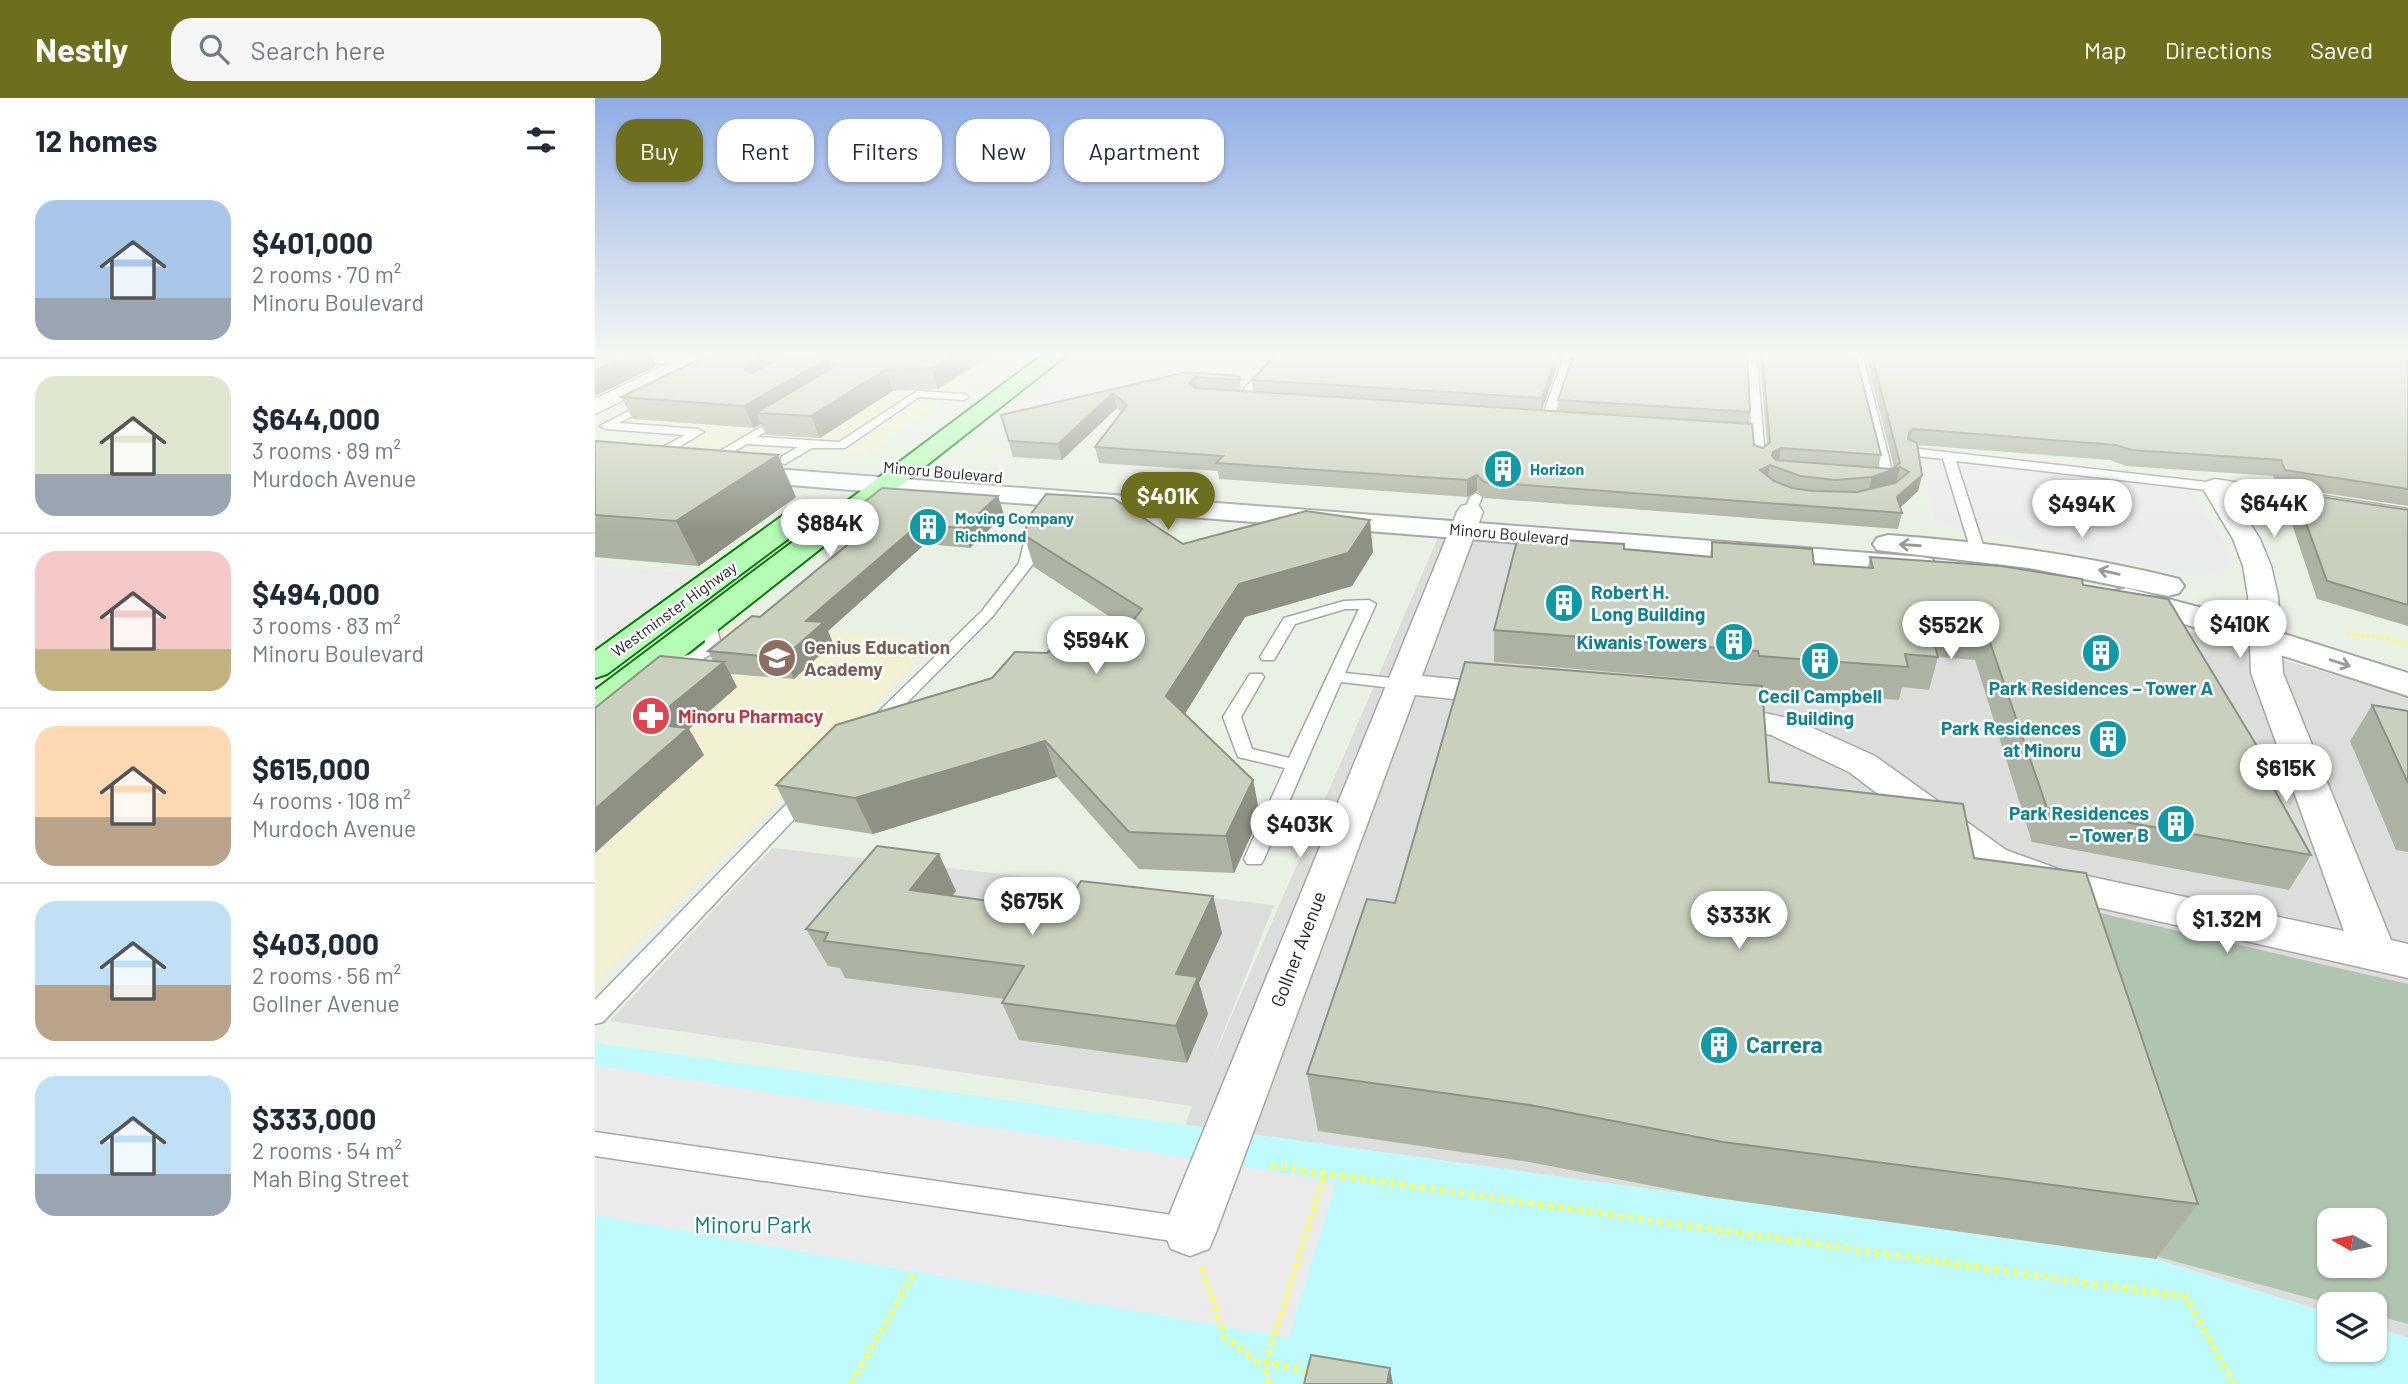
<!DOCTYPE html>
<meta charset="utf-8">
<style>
:root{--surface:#fff;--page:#f6f6f7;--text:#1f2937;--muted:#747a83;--line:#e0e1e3;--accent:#6d6e1e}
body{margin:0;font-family:Barlow,sans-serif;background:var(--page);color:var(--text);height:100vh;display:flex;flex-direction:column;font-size:26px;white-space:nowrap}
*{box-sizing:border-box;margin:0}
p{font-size:23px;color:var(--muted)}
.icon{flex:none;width:38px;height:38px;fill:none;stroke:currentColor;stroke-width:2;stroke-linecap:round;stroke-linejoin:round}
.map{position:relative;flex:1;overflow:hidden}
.details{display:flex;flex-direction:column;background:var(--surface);width:595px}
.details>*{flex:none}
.banner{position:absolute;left:21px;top:21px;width:665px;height:63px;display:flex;gap:14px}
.needle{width:46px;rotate:279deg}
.controls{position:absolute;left:1722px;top:1110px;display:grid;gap:14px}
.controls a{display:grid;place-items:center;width:70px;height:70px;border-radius:14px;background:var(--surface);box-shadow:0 2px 5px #0004;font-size:35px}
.price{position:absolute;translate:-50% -60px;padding:0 16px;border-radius:24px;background:#fff;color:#222;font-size:23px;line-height:46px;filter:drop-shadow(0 2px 4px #0008)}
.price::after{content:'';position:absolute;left:50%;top:42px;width:21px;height:16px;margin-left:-10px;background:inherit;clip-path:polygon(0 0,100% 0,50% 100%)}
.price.on{background:var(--accent);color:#fff}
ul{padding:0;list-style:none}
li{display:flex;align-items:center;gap:21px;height:175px;padding:0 35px}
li+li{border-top:2px solid var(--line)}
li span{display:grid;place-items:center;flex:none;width:196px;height:140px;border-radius:21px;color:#555}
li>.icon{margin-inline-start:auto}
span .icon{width:84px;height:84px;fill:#fffc;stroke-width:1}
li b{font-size:30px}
h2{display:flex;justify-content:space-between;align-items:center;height:84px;padding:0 35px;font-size:30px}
.tag{padding:0 24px;border-radius:21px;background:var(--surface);box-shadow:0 2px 5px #0004;font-size:24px;line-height:63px}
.tag.on{background:var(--accent);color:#fff}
header{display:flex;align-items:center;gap:42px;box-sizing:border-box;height:98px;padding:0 35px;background:var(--accent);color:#fff}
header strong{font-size:33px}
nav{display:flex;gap:38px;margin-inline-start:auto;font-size:24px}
.search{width:490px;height:63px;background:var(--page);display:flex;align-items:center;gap:18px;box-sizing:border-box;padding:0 24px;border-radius:21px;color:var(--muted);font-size:26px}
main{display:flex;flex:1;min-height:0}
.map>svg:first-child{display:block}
</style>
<header>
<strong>Nestly</strong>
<div class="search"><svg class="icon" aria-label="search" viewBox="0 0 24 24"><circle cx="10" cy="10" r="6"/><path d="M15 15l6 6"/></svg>Search here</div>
<nav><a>Map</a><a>Directions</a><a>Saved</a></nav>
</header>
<main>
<section class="details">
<h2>12 homes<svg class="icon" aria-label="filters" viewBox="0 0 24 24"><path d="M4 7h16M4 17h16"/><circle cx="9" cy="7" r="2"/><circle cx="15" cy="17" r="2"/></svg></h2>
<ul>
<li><span style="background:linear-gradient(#a9c7e8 70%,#9aa5b1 0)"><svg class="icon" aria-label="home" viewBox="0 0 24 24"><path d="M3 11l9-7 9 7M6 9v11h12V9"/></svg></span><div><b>$401,000</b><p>2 rooms · 70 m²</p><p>Minoru Boulevard</p></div></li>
<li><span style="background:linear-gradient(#dfe7d0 70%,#9aa5b1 0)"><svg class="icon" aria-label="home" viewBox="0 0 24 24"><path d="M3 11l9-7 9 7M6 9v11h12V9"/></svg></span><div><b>$644,000</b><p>3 rooms · 89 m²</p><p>Murdoch Avenue</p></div></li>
<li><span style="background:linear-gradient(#f6c9c9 70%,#c2b280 0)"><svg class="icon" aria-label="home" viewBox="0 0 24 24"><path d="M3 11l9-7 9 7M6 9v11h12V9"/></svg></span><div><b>$494,000</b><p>3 rooms · 83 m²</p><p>Minoru Boulevard</p></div></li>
<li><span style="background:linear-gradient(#ffd9b3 65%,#b9a48a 0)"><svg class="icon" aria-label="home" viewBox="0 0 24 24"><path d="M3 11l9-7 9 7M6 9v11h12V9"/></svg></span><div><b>$615,000</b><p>4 rooms · 108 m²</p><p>Murdoch Avenue</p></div></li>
<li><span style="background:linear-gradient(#bfe0f5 60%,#b9a48a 0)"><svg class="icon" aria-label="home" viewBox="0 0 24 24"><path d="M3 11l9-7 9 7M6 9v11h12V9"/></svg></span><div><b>$403,000</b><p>2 rooms · 56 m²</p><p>Gollner Avenue</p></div></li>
<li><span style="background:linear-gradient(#bfe0f5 70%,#9aa5b1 0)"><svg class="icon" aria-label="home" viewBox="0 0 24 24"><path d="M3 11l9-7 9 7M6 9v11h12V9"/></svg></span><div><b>$333,000</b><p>2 rooms · 54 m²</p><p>Mah Bing Street</p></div></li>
</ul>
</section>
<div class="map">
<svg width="1813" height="1286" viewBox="0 0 1813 1286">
<rect width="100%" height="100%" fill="#e9f0e4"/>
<path fill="#dddddc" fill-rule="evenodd" d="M844 437 1477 499 1813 599V1240L1780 1229V1206H1734V1215L1561 1161 590 1027 597 1008 15 923 177 750 679 807 615 968ZM1734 1122H1780V1167H1734Z"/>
<path fill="#f2f2d2" d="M130 255H414L270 358 0 339V321Z
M139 525 340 543 0 885V634Z"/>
<path fill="#b0c5af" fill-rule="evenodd" d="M1457 804 1813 886V1226L1780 1217V1206H1737L1564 1159ZM1734 1122H1780V1167H1734Z"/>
<path fill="#bffbfd" d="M0 945 1561 1161 1734 1215V1251H1780V1229L1813 1240V1286H0Z"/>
<path fill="#ebebeb" d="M501 255H672L641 290 424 317Z
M112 268 8 328 90 335 80 340 0 334V326Z
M1326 359 1595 392 1627 441 1633 459V470L1615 475H1588L1340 424Z
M0 467 106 477 0 552Z
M0 967 675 1073 741 1084 694 1240 0 1117Z"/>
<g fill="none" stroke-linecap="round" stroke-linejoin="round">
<defs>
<path id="service" d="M683 255H693L657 295H649V291Z
M970 255H980L958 322 948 324 946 322Z
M1149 255H1159L1162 260 1170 360 1164 364 1158 360 1152 260Z
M1257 255H1267L1299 380 1297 383H1282L1276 379 1286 376Z
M62 260 100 262 105 265 100 268 58 265 57 263Z
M322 293 369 296 374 299 369 302 324 299 250 350H217L190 366 186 365V359L203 349 152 346 130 359 120 356 189 315 195 318 193 320 162 339 244 344Z
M56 301 61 304 60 306 24 325 103 331 109 334 72 356 68 355V349L90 337 11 331 5 328Z
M1316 350 1620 385 1626 389 1620 393 1361 363 1390 453 1383 457 1376 453 1348 361 1312 357V351Z
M881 395 887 399 880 417H870L868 414 875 399Z
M439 429 446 433 438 466 397 519 288 629H276L273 625 276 621 387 513 424 465 432 433Z
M774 502 781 506 750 575 806 581 814 586 806 591 746 584 669 761 666 766H652L649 761 690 670 643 659 628 619 655 576H667L669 579 646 619 657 651 694 660 764 511H750L700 526 679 562H667L665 559 689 520 749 503Z
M104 524 122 530 126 547C112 563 93 568 73 573L67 571 65 568 67 565 96 556 110 545 109 536 96 529Z
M211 691 218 693 220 697 218 701 8 924 0 926V902L204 693Z
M0 1034 591 1119 601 1123 605 1132 601 1141 591 1145 0 1058Z"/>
<path id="minor" d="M95 255H120L117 259 0 316V301Z
M1620 381 1813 411V427L1639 400 1665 441 1676 468 1683 498 1688 575 1796 842 1813 846V880L1449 797 1383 772 1254 674 1176 637 1113 623 1108 616 1113 609 1125 606 1198 621 1280 658 1411 752 1469 773 1749 833 1656 575 1653 498 1648 468 1638 441 1607 389 1611 384Z
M875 406 884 408 888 414 827 578 909 586 921 589 926 596 921 603 909 606 820 597 622 1132 614 1151 595 1158 576 1151 568 1132 862 414 866 408Z"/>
<path id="tertiary" d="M141 368 1326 459 1337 461 1341 468 1337 475 1326 477 131 382 127 376 131 370Z
M1293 437C1391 444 1489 457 1584 481L1589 488 1584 495 1573 498 1434 470 1282 452 1278 446 1282 440Z
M1531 490 1607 510 1813 575V598L1583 524 1520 507 1515 500 1520 493Z"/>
<path id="secondary" d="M450 255H474L13 618 0 621V592Z
M207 408 217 411 221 417 217 423 12 576 0 580V553L197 411Z"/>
</defs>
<use href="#service" stroke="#a6a6a6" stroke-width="3"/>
<use href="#minor" stroke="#a6a6a6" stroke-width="3"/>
<use href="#tertiary" stroke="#a6a6a6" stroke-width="4"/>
<use href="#secondary" stroke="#007b07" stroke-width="4"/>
<path stroke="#f8ff66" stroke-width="2.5" stroke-dasharray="2.5 2.5" stroke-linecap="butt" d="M377 356 410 348"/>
<path stroke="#f8ff66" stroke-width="3.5" stroke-dasharray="2.5 2.5" stroke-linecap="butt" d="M1752 536 1781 538 1813 546"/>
<path stroke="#f8ff66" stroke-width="6" stroke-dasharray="5 5" stroke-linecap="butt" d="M676 1068 1591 1199 1639 1286
M607 1170 630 1239 661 1263 717 1274
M256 1286 320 1174
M673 1286 671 1265 730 1075"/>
<use href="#service" fill="#fff" fill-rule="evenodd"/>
<use href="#minor" fill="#fff" fill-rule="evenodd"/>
<use href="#tertiary" fill="#fff" fill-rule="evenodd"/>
<use href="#secondary" fill="#b5fdb5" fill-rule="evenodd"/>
</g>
<path fill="#adb3a3" d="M0 255H90L82 259 61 258 58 260 62 268 0 298Z
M116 255H398L343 291 298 293 225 340 171 337 166 326 159 330 38 321 26 299Z
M967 255 947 313 963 314V302L1155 314 1154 326 1159 347 1168 350 1172 347 1165 260 1161 255H1260L1286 357 1283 370 1297 371 1299 369 1270 255H1813V408L1682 388 1678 378 1531 368 1515 362 1322 347 1327 377 1323 393 1305 410 1307 415 1303 431 889 400 882 393 872 399 624 381 623 373 504 365 500 349 526 314 522 310 467 362 418 359 406 317 592 274 644 278 646 293 658 294 657 282Z
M0 343 201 399 104 468 0 459Z
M1700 395 1813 412V528L1722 501 1692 411Z
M403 398 409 417 375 450 330 446 233 533 238 545 199 581 135 576 142 589 94 631 109 657 0 755V610L118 563 113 553 165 519 260 441 256 440 248 421Z
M429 437 588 446 778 454 757 488 650 519 590 616 658 682 665 718 639 775 544 771 462 679 278 736 200 724 181 687 397 580 452 555 520 546 532 530 439 469Z
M1117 444 1219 466 1273 469 1275 459 1488 487 1668 658 1664 664 1716 757 1694 792 1437 744 1380 562 1343 559 1334 592 1307 589 1304 602 1167 591 1174 684 1379 760 1603 1106 1561 1161 1115 1099 934 1064 723 1033 712 976 800 805 1158 587V586L899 564V532L1115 459Z
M1777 607 1813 613V754L1801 752 1755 643Z
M361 793 357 798 467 813 618 798 627 835 604 885 613 916 592 965 424 942 407 905 410 901 250 880 245 870 233 868 211 831Z"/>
<path fill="#8d9284" d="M37 255H59L61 258 58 260 62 268 0 298V272Z
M80 255H90L82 259Z
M170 255 179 276 159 288 150 272V267Z
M361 255H398L343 291 337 270Z
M963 255H967L946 315 947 300Z
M233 261 241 282 161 315 166 326 159 330 149 308Z
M290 272 298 293 225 340 216 318Z
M600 279 603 294 594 285Z
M518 295 522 310 467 362 463 346Z
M1318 331 1314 346 1310 349 1314 334Z
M1186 350 1183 365 1176 367 1178 354Z
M183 357 201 399 104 468 81 423Z
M1175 367 1172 383 1165 372Z
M1305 369 1301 385 1273 395 1277 379Z
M882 377V393L872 399V382Z
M1327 377 1323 393 1300 414 1302 399Z
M403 398 409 417 375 450 368 430Z
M775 422 778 454 757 488 650 519 579 633 571 598 644 486Z
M323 427 330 446 233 533 238 545 199 581 188 560 211 523Z
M129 564 142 589 94 631 109 657 0 755V711L53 626Z
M450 643 462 679 278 736 260 700Z
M658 682 665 718 639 775 631 738Z
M344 756 361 793 333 829 315 792Z
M618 798 627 835 604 885 613 916 592 965 581 928V876Z
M795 1270 798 1286H792Z"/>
<path fill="#c9d0bd" stroke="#8d9284" stroke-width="2" fill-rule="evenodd" d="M0 255H37L0 272Z
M117 255H170L150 267V272L157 275 193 256 221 258 226 255H361L337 270 290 272 216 318 161 315 237 270 240 265 233 261 149 308 26 299Z
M683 255H963L947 300 657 282Z
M979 255H1152L1155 314 963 302Z
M1167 255H1260L1286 357 1186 350 1178 354 1177 358 1181 362 1297 371 1305 365 1276 255H1813V391L1690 372 1686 362 1537 352 1521 347 1318 331 1314 334 1313 341 1322 345 1327 377 1302 399 1307 415 889 384 882 377 872 382 621 365 628 358 500 349 532 307 518 295 463 346 414 343 406 317 592 274 644 278 645 282 600 279 594 285 601 290 1157 326 1159 347 1168 350 1175 344ZM1175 367 1205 378 1240 382 1277 379 1305 369 1314 374 1300 385 1262 394 1218 393 1197 390 1179 383 1165 372Z
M0 343 183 357 81 423 0 417Z
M287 390 403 398 368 430 323 427 211 523 229 524 188 560 113 553 157 518 165 519 281 423 248 421Z
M1700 395 1813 412V507L1732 483Z
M451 396 518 400 588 446 711 413 775 422 753 455 644 486 571 598 658 682 631 738 534 734 450 643 260 700 181 687 241 627 397 580 420 554 452 555 465 543 520 546 547 511 429 437 435 417Z
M923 439 1029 446V451L1117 459V444L1217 451 1219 466 1278 470 1275 459 1406 468 1487 481 1488 487 1573 501 1668 658 1660 657 1716 757 1452 710 1390 530 1334 526 1343 559 1310 556 1313 569 1164 558 1163 553 899 532Z
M65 558 129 564 53 626 93 630 0 711V610Z
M870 564 1167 588 1174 684 1368 706 1379 760 1491 775 1603 1106 1128 1044 935 1007 712 976 772 801 800 805Z
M1777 607 1813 613V685Z
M282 748 344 756 315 792 467 813 486 783 618 798 581 876 603 879 581 928 407 905 429 868 229 843 233 835 211 831Z
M716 1257 795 1270 792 1286H709Z"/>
<defs><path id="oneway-shaft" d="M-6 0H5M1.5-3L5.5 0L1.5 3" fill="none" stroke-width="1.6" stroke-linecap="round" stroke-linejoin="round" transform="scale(1.75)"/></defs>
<g stroke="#9a9a9a">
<use href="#oneway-shaft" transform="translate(1315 447) rotate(-176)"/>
<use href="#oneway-shaft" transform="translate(1514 474) rotate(-167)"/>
<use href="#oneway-shaft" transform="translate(1745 565) rotate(18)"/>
</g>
<linearGradient id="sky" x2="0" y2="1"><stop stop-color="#90ade5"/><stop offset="0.59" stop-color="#f5f8f3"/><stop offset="1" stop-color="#f5f8f3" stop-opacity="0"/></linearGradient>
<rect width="1813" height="435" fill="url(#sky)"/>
<defs>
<symbol id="building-disc" viewBox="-11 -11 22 22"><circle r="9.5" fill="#0f9aa8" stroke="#fff"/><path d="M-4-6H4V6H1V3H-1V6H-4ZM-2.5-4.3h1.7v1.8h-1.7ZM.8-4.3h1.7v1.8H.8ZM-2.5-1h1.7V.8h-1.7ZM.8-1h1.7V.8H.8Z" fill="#fff"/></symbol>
<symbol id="school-disc" viewBox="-11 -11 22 22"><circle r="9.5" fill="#8d6e63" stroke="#fff"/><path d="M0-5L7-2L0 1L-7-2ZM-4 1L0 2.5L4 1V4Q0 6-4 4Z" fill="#fff"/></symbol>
<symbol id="pharmacy-disc" viewBox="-11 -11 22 22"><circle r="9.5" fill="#e0444e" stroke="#fff"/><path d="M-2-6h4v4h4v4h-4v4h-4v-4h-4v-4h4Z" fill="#fff"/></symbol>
</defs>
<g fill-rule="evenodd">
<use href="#building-disc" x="886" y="349" width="44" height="44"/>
<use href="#building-disc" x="311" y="407" width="44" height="44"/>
<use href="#building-disc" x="947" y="483" width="44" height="44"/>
<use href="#building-disc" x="1117" y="522" width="44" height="44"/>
<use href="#building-disc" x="1484" y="533" width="44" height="44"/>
<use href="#school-disc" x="160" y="538" width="44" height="44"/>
<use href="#building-disc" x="1203" y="541" width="44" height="44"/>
<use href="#pharmacy-disc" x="34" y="596" width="44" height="44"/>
<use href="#building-disc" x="1491" y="619" width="44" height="44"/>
<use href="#building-disc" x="1559" y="704" width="44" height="44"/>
<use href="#building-disc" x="1102" y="925" width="44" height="44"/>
</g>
<g text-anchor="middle" stroke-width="5" stroke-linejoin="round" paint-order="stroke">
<g font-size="16" font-weight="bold" fill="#0d838f" stroke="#fff" text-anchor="start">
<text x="935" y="377">Horizon</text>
<text x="360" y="426">Moving Company<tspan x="360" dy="18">Richmond</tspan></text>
</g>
<g font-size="16" fill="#1f1f1f" stroke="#fff">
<text transform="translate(348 374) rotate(5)" y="6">Minoru Boulevard</text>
<text transform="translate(914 436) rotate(5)" y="6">Minoru Boulevard</text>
<text transform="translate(79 511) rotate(-36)" y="6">Westminster Highway</text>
</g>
<g font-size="19" font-weight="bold" fill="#0d838f" stroke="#fff" text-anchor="end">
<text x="996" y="501" text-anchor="start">Robert H.<tspan x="996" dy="22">Long Building</tspan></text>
<text x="1112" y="551">Kiwanis Towers</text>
<text x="1506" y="597" text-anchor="middle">Park Residences – Tower A</text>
<text x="1225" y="605" text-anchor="middle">Cecil Campbell<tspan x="1225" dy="22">Building</tspan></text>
<text x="1486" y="637">Park Residences<tspan x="1486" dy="22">at Minoru</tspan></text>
<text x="1554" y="722">Park Residences<tspan x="1554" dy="22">– Tower B</tspan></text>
</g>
<g font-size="19" font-weight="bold" fill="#785e54" stroke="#fff" text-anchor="start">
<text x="209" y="556">Genius Education<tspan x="209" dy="22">Academy</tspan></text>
</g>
<g font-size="19" font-weight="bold" fill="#be3a42" stroke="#fff" text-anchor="start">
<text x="83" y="625">Minoru Pharmacy</text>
</g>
<g font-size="19" fill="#1f1f1f" stroke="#fff">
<text transform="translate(703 851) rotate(-69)" y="7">Gollner Avenue</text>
</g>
<g font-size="23" font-weight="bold" fill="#0d838f" stroke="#fff" text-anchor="start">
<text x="1151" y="955">Carrera</text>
</g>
<g font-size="23" fill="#058185" stroke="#fff">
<text x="158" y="1135">Minoru Park</text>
</g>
</g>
</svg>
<div class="controls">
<a><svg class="needle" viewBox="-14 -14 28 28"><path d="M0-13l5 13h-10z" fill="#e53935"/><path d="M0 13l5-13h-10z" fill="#747a83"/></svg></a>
<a><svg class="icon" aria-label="layers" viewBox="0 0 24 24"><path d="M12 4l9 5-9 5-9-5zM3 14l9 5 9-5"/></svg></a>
</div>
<b class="price on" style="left:573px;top:434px">$401K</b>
<b class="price" style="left:1679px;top:441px">$644K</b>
<b class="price" style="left:1487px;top:442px">$494K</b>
<b class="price" style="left:235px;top:461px">$884K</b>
<b class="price" style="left:1645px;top:562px">$410K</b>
<b class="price" style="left:1356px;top:563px">$552K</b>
<b class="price" style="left:501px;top:578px">$594K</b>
<b class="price" style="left:1691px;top:706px">$615K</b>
<b class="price" style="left:705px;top:762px">$403K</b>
<b class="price" style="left:437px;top:839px">$675K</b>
<b class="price" style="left:1144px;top:853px">$333K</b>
<b class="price" style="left:1632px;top:857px">$1.32M</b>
<div class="banner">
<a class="tag on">Buy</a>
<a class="tag">Rent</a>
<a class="tag">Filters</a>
<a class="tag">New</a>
<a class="tag">Apartment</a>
</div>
</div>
</main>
